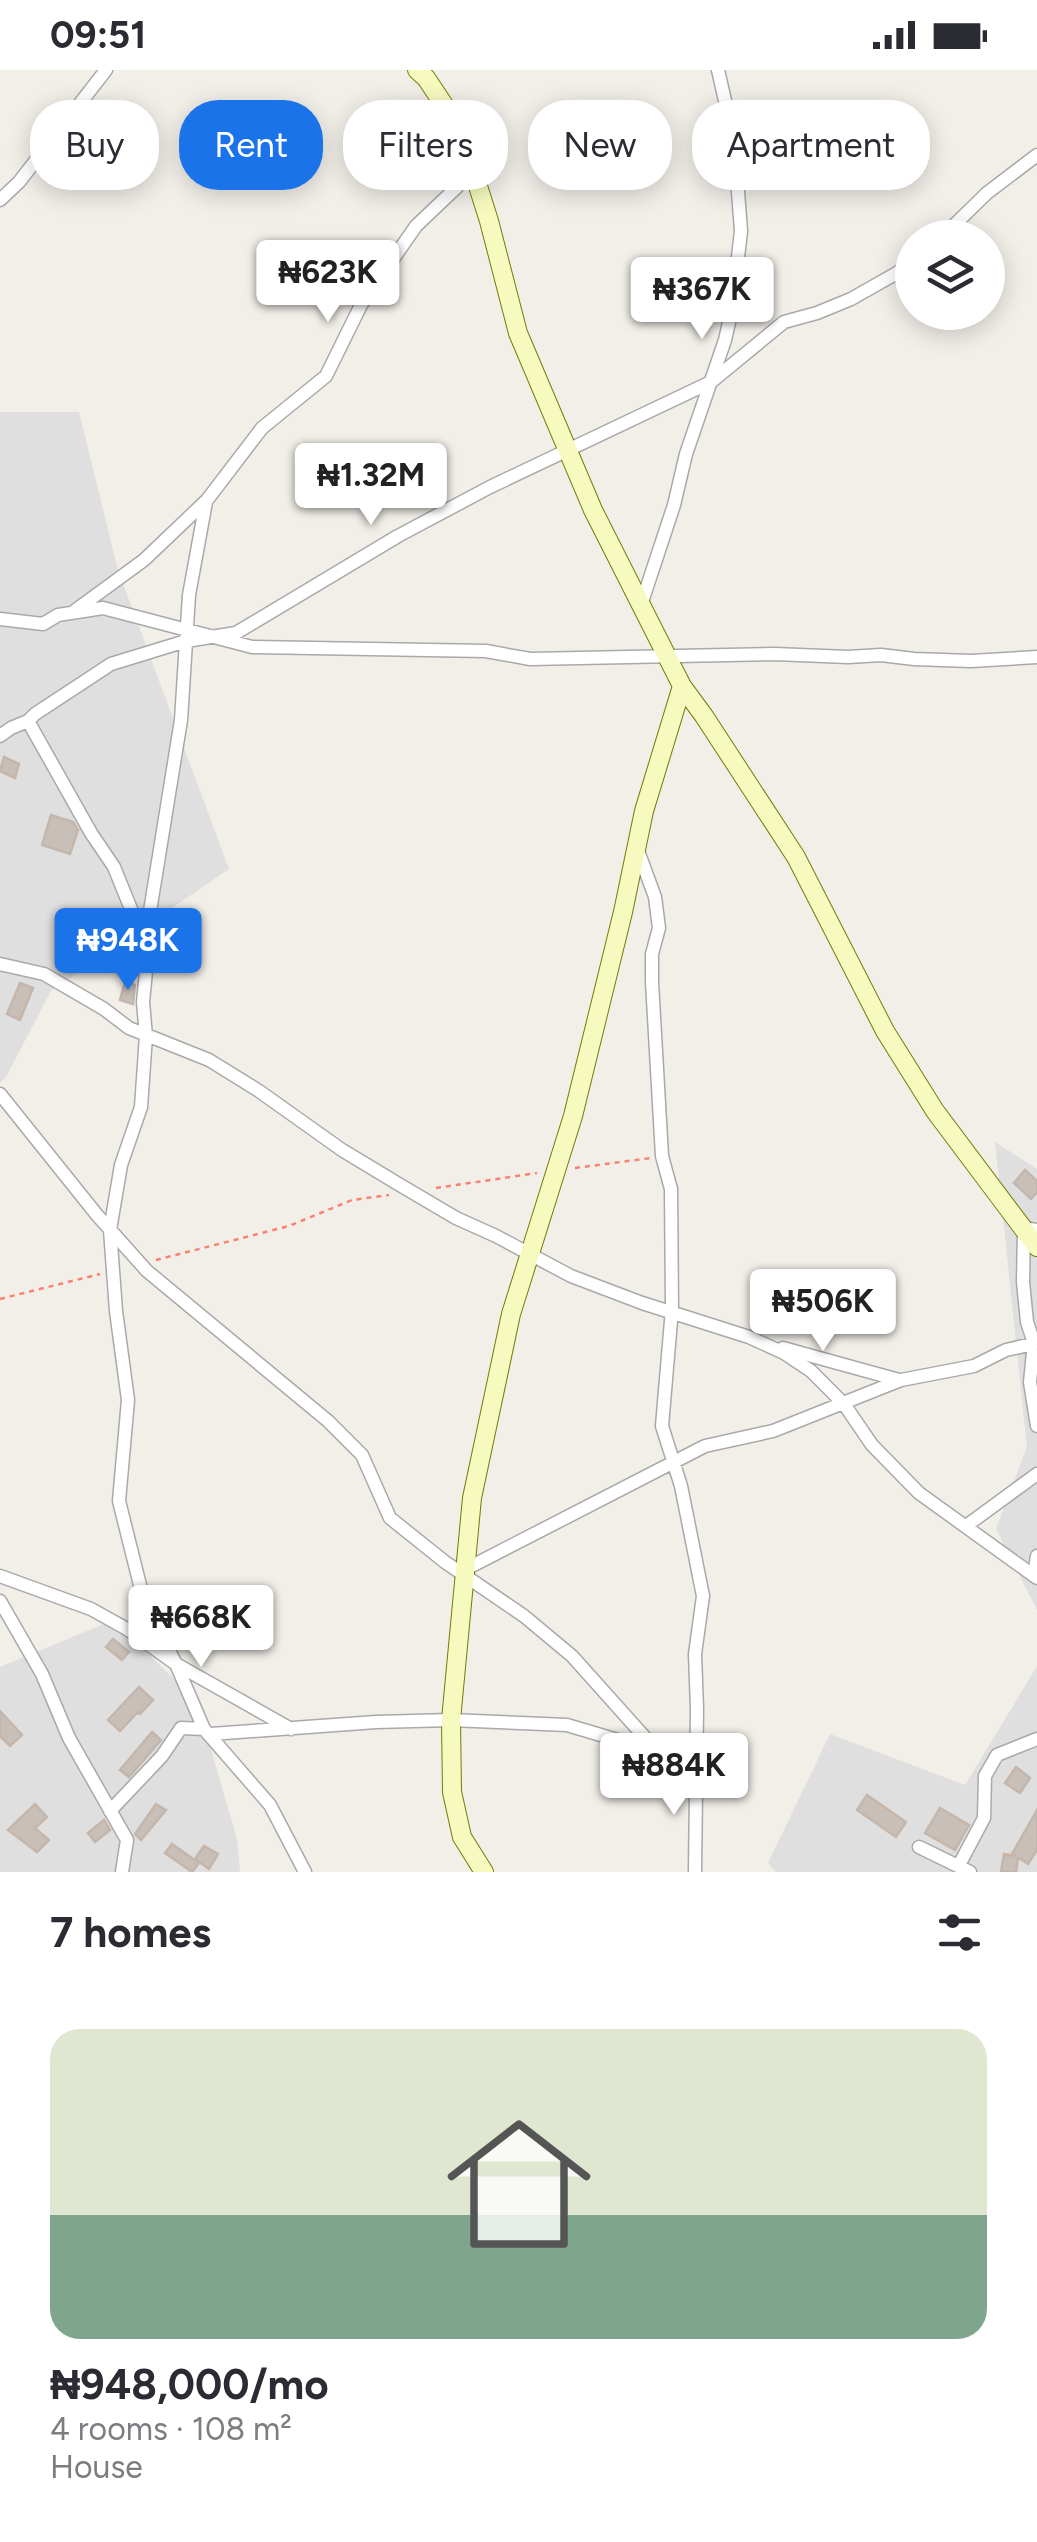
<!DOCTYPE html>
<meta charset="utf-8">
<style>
:root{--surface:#fff;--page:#f2f2f3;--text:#2b2b33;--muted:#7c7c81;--accent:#1a73e8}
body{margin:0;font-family:Figtree,sans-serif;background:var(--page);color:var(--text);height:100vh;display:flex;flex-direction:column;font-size:38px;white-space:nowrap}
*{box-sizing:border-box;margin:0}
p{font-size:32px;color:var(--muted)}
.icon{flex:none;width:55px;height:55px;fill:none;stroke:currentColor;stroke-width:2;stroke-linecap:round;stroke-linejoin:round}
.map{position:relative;height:1802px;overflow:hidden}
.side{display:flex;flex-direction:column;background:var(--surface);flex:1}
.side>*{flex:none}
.banner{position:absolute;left:30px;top:30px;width:978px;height:90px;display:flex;gap:20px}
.buttons{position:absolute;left:895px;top:150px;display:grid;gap:20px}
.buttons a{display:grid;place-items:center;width:110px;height:110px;border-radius:50%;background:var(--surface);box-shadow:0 5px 25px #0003;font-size:50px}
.price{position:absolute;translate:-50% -85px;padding:0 22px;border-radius:10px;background:#fff;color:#222;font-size:32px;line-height:65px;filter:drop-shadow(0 2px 5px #0008)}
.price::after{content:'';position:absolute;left:50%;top:60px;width:30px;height:22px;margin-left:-15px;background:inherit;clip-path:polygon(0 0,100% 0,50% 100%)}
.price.current{background:var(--accent);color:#fff}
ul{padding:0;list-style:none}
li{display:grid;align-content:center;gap:20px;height:530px;padding:0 50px}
li span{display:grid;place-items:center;height:310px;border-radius:30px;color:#555}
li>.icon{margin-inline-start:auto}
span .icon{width:180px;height:180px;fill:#fffc;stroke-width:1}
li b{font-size:42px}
h2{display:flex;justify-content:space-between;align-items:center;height:120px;padding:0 50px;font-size:42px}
.pill{padding:0 35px;border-radius:40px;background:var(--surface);box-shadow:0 5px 25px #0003;font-size:35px;line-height:90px}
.pill.current{background:var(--accent);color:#fff}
.status{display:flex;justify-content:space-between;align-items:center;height:70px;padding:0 50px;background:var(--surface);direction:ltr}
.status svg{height:28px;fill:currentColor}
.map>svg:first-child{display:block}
</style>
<div class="status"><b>09:51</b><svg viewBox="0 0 49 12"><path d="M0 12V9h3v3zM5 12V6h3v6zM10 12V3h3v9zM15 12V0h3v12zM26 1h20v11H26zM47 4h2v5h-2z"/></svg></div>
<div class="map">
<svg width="1037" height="1802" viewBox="0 0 1037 1802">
<rect width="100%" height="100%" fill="#f2efe9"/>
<path fill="#e0dfdf" d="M0 342H79L118 500 229 799 51 921 6 1007 0 1013Z
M995 1072 1037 1099V1540L996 1459 1027 1377Z
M113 1550 197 1631 237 1769 240 1802H0V1597Z
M1037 1596V1802H776L768 1793 830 1664 965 1715Z"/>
<path fill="#c7bfb8" stroke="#c4b6ab" stroke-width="2.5" d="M4 687 19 694 15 708 0 701Z
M51 745 73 752 78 760 70 784 42 775Z
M125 912 135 915 133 934 120 930Z
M20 913 33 918 20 950 7 944Z
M1025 1100 1037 1111V1122L1031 1129 1014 1113Z
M113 1569 129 1582 122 1590 106 1577Z
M139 1617 153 1630 140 1644 138 1642 120 1661 108 1650Z
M0 1641 22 1665 10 1676 0 1666Z
M152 1662 161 1670 129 1707 120 1700Z
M1016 1697 1030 1708 1020 1723 1005 1713Z
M867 1725 906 1752 896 1767 857 1740Z
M35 1734 47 1747 35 1758 49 1770 37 1782 8 1760Z
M156 1734 166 1740 141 1770 135 1764Z
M940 1738 969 1755 955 1780 925 1763Z
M1037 1740V1780L1028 1794 1018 1787 1016 1802H1001L1004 1784 1016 1786 1012 1784Z
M104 1750 110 1760 95 1772 88 1763Z
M172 1774 199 1793 192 1802 165 1783Z
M204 1776 218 1784 209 1799 195 1789Z"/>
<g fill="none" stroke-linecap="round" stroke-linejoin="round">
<defs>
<path id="street" d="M0 130 19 112 106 0
M941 168 987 123 1037 85
M641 535 674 435 686 384 725 270 732 239 741 161 734 70 718 0
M73 542 144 490 207 430 262 358 326 306 361 235 416 156 457 117 469 88
M0 549 43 554 58 545 103 538 252 577 486 581 530 589 775 584 848 587 881 585 914 589 971 591 1037 587
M0 666 11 658 28 651
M637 778 655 827 659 858 652 884V912L662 1086 671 1119 672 1239 662 1356 681 1416 703 1526 695 1584 697 1639 695 1802
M145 872 181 650 189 525 206 432
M0 894 44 904 104 939 129 958 209 990 259 1021 342 1080 400 1115 456 1148 496 1166 571 1206 642 1233 749 1267 784 1283 811 1301 844 1334 872 1375 919 1423 1037 1508
M0 1024 97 1145 147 1201 328 1351 362 1385 390 1448 445 1492 524 1546 572 1586 658 1682
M1037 1160 1024 1158 1023 1212 1027 1252 1034 1273 1030 1312 1037 1356
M783 1278 899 1310
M966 1456 1037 1404
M464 1500 705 1376 773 1361 901 1310 974 1296 1006 1280 1037 1273
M0 1506 91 1539 127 1559 176 1594 204 1659 270 1735 305 1802
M1034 1506 1037 1486
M0 1531 42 1604 69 1668 127 1770 122 1802
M291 1659 176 1594 145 1535 119 1431 128 1330 116 1241 110 1160 121 1095 141 1037 146 966 143 932 148 881 114 797 91 763 28 651 35 644 111 594 186 571 236 563 398 466 490 417 711 312 784 252 817 243 851 229 897 203 912 191
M211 1664 376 1652 451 1650 567 1655 695 1693
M110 1741 162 1686 181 1658 204 1659
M919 1777 970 1802
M959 1795 984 1748 985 1706 997 1685 1037 1669"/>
<path id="secondary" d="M417 0 426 8 460 59 489 151 518 263 593 440 682 616 704 646 796 787 885 961 935 1041 1037 1177
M484 1802 462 1767 452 1722 451 1650 472 1428 511 1244 573 1046 623 842 644 741 682 616"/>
</defs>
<use href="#street" stroke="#a9a9a9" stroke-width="15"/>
<use href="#secondary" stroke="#707d05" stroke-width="20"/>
<path stroke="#fa8072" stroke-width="2.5" stroke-dasharray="5 5" stroke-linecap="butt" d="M575 1098 651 1088
M436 1118 537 1103
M156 1190 289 1156 352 1130 389 1125
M0 1229 100 1204"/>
<use href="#street" stroke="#fff" stroke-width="12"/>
<use href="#secondary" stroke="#f7fabf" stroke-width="18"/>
</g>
</svg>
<div class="buttons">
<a><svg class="icon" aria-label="layers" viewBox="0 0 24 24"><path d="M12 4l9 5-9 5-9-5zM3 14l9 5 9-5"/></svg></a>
</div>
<b class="price" style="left:328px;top:255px">₦623K</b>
<b class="price" style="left:702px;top:272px">₦367K</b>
<b class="price" style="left:371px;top:458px">₦1.32M</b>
<b class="price current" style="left:128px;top:923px">₦948K</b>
<b class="price" style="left:823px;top:1284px">₦506K</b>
<b class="price" style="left:201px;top:1600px">₦668K</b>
<b class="price" style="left:674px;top:1748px">₦884K</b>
<div class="banner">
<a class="pill">Buy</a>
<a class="pill current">Rent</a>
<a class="pill">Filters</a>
<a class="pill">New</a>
<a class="pill">Apartment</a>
</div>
</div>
<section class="side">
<h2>7 homes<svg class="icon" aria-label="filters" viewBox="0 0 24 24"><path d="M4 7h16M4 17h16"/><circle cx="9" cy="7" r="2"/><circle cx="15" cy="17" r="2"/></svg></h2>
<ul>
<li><span style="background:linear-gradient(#dfe7d0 60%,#7fa58c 0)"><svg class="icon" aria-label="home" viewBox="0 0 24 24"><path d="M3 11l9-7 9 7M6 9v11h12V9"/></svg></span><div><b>₦948,000/mo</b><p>4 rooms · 108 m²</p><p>House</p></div></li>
</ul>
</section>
